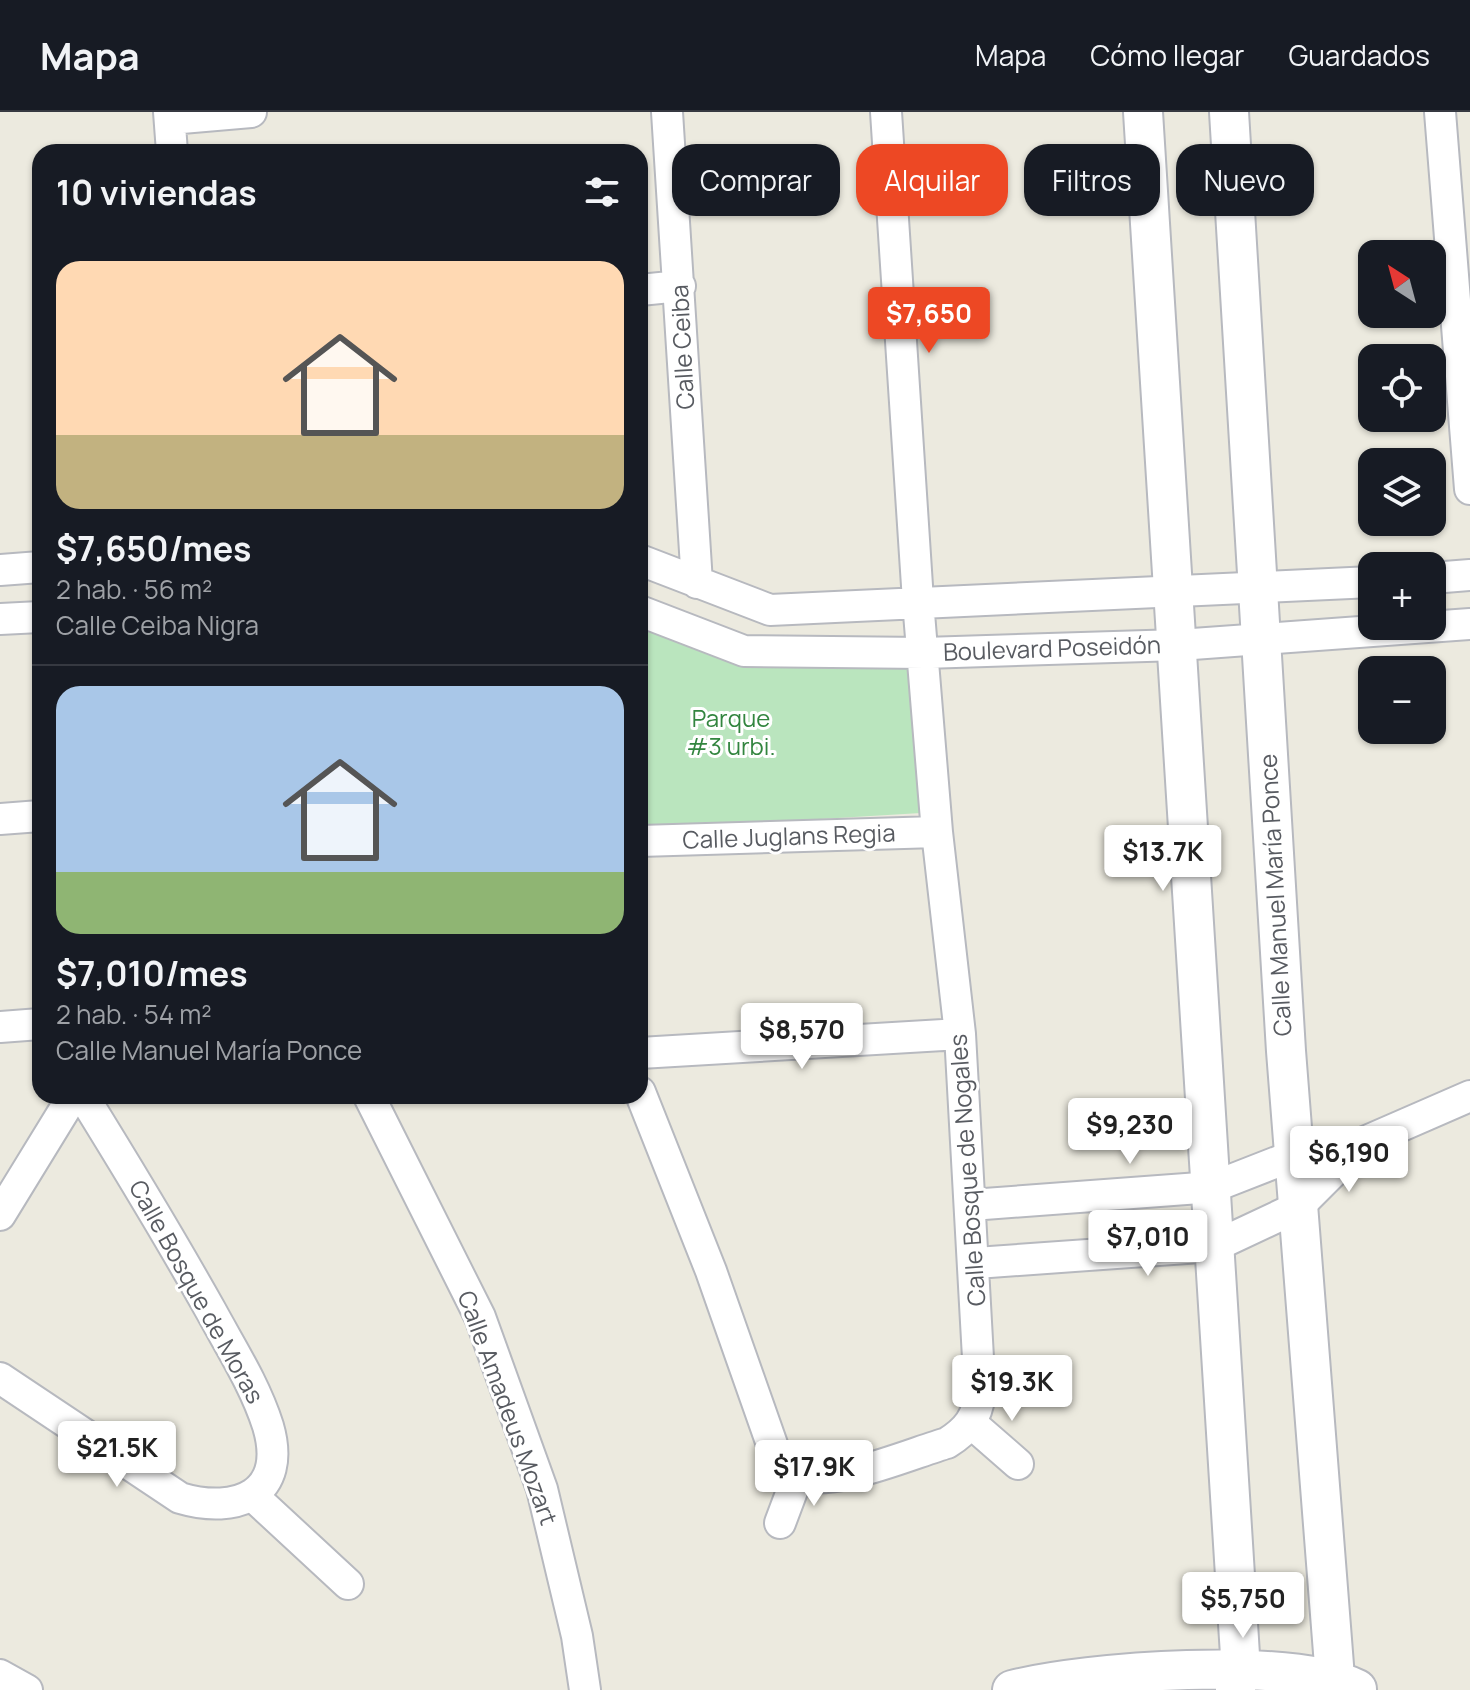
<!DOCTYPE html>
<html lang="es">
<meta charset="utf-8">
<style>
:root{--surface:#171b24;--page:#20242c;--text:#f1f3f6;--muted:#9ea1a6;--line:#363941;--accent:#ed4824}
body{margin:0;font-family:Manrope,sans-serif;background:var(--page);color:var(--text);height:100vh;display:flex;flex-direction:column;font-size:30px;white-space:nowrap}
*{box-sizing:border-box;margin:0}
p{font-size:26px;color:var(--muted)}
.icon{flex:none;width:44px;height:44px;fill:none;stroke:currentColor;stroke-width:2;stroke-linecap:round;stroke-linejoin:round}
.map{position:relative;flex:1;overflow:hidden}
.drawer{position:absolute;left:32px;top:32px;width:616px;height:960px;display:flex;flex-direction:column;background:var(--surface);border-radius:24px;box-shadow:0 2px 6px #0004}
.drawer>*{flex:none}
.hud{position:absolute;left:672px;top:32px;width:678px;height:72px;display:flex;gap:16px}
.needle{width:52px;rotate:324deg}
.buttons{position:absolute;left:1358px;top:128px;display:grid;gap:16px}
.buttons a{display:grid;place-items:center;width:88px;height:88px;border-radius:16px;background:var(--surface);box-shadow:0 2px 6px #0004;font-size:40px}
.price{position:absolute;translate:-50% -68px;padding:0 18px;border-radius:8px;background:#fff;color:#222;font-size:26px;line-height:52px;filter:drop-shadow(0 2px 4px #0008)}
.price::after{content:'';position:absolute;left:50%;top:48px;width:24px;height:18px;margin-left:-12px;background:inherit;clip-path:polygon(0 0,100% 0,50% 100%)}
.price.active{background:var(--accent);color:#fff}
ul{padding:0;list-style:none}
li{display:grid;align-content:center;gap:16px;height:424px;padding:0 24px}
li+li{border-top:2px solid var(--line)}
li span{display:grid;place-items:center;height:248px;border-radius:24px;color:#555}
li>.icon{margin-inline-start:auto}
span .icon{width:144px;height:144px;fill:#fffc;stroke-width:1}
li b{font-size:34px}
h2{display:flex;justify-content:space-between;align-items:center;height:96px;padding:0 24px;font-size:34px}
.chip{padding:0 28px;border-radius:24px;background:var(--surface);box-shadow:0 2px 6px #0004;font-size:28px;line-height:72px}
.chip.active{background:var(--accent);color:#fff}
header{display:flex;align-items:center;gap:48px;box-sizing:border-box;height:112px;padding:0 40px;background:var(--surface);border-bottom:2px solid var(--line)}
header strong{font-size:38px}
nav{display:flex;gap:44px;margin-inline-start:auto;font-size:28px}
.map>svg:first-child{display:block}
</style>
<header>
<strong>Mapa</strong>
<nav><a>Mapa</a><a>Cómo llegar</a><a>Guardados</a></nav>
</header>
<div class="map">
<svg width="1470" height="1578" viewBox="0 0 1470 1578">
<rect width="100%" height="100%" fill="#eceadf"/>
<path fill="#bae5be" d="M640 495 729 529 912 553 921 701 640 718Z"/>
<g fill="none" stroke-linecap="round" stroke-linejoin="round">
<defs>
<path id="minor" d="M169 0 172 40
M667 0 697 471
M1440 0 1470 377
M170 7 251 0
M640 178 680 174
M640 448 770 498 1372 470
M0 458 40 455
M1432 466 1470 463
M640 499 744 539 924 541 1179 533 1470 512
M0 507 40 505
M0 707 40 704
M640 729 937 720
M0 915 40 912
M640 941 960 922
M640 980 711 1159 775 1341C782 1349 788 1358 797 1362 830 1377 912 1341 947 1331 968 1318 977 1305 980 1282L960 922 937 720 918 489 886 0
M369 984 480 1205 542 1377 577 1524 585 1578
M971 1093 1213 1075 1295 1043 1362 1031 1470 984
M0 1103 73 984
M976 1151 1215 1134 1298 1095 1362 1031
M0 1266 180 1386C237 1403 288 1382 268 1314 255 1273 231 1236 211 1199 170 1126 127 1055 83 984
M971 1311 1018 1352
M254 1385 348 1472
M780 1411 798 1363
M0 1563 27 1578"/>
<path id="tertiary" d="M1143 0 1241 1559 1235 1578
M1229 0 1286 939 1335 1566 1341 1578
M1012 1578C1087 1559 1289 1544 1357 1577"/>
</defs>
<use href="#minor" stroke="#b7b9bf" stroke-width="34"/>
<use href="#tertiary" stroke="#b7b9bf" stroke-width="42"/>
<use href="#minor" stroke="#fff" stroke-width="30"/>
<use href="#tertiary" stroke="#fff" stroke-width="38"/>
</g>
<g text-anchor="middle" stroke-width="6" stroke-linejoin="round" paint-order="stroke">
<g font-size="24" fill="#585b61" stroke="#fff">
<text transform="translate(683 235) rotate(-93)" y="8">Calle Ceiba</text>
<text transform="translate(1052 537) rotate(-2)" y="8">Boulevard Poseidón</text>
<text transform="translate(789 725) rotate(-2)" y="8">Calle Juglans Regia</text>
<text transform="translate(1276 783) rotate(-93)" y="8">Calle Manuel María Ponce</text>
<text transform="translate(968 1058) rotate(-94)" y="8">Calle Bosque de Nogales</text>
<text transform="translate(196 1180) rotate(61)" y="8">Calle Bosque de Moras</text>
<text transform="translate(507 1296) rotate(70)" y="8">Calle Amadeus Mozart</text>
</g>
<g font-size="24" fill="#32853f" stroke="#fff">
<text x="731" y="615">Parque<tspan x="731" dy="28">#3 urbi.</tspan></text>
</g>
</g>
</svg>
<div class="buttons">
<a><svg class="needle" viewBox="-14 -14 28 28"><path d="M0-13l5 13h-10z" fill="#e53935"/><path d="M0 13l5-13h-10z" fill="#9ea1a6"/></svg></a>
<a><svg class="icon" aria-label="locate" viewBox="0 0 24 24"><circle cx="12" cy="12" r="6"/><path d="M12 2v4M12 18v4M2 12h4M18 12h4"/></svg></a>
<a><svg class="icon" aria-label="layers" viewBox="0 0 24 24"><path d="M12 4l9 5-9 5-9-5zM3 14l9 5 9-5"/></svg></a>
<a>+</a>
<a>−</a>
</div>
<b class="price active" style="left:929px;top:243px">$7,650</b>
<b class="price" style="left:1163px;top:781px">$13.7K</b>
<b class="price" style="left:802px;top:959px">$8,570</b>
<b class="price" style="left:1130px;top:1054px">$9,230</b>
<b class="price" style="left:1349px;top:1082px">$6,190</b>
<b class="price" style="left:1148px;top:1166px">$7,010</b>
<b class="price" style="left:1012px;top:1311px">$19.3K</b>
<b class="price" style="left:117px;top:1377px">$21.5K</b>
<b class="price" style="left:814px;top:1396px">$17.9K</b>
<b class="price" style="left:1243px;top:1528px">$5,750</b>
<div class="hud">
<a class="chip">Comprar</a>
<a class="chip active">Alquilar</a>
<a class="chip">Filtros</a>
<a class="chip">Nuevo</a>
</div>
<section class="drawer">
<h2>10 viviendas<svg class="icon" aria-label="filters" viewBox="0 0 24 24"><path d="M4 7h16M4 17h16"/><circle cx="9" cy="7" r="2"/><circle cx="15" cy="17" r="2"/></svg></h2>
<ul>
<li><span style="background:linear-gradient(#ffd9b3 70%,#c2b280 0)"><svg class="icon" aria-label="home" viewBox="0 0 24 24"><path d="M3 11l9-7 9 7M6 9v11h12V9"/></svg></span><div><b>$7,650/mes</b><p>2 hab. · 56 m²</p><p>Calle Ceiba Nigra</p></div></li>
<li><span style="background:linear-gradient(#a9c7e8 75%,#8fb573 0)"><svg class="icon" aria-label="home" viewBox="0 0 24 24"><path d="M3 11l9-7 9 7M6 9v11h12V9"/></svg></span><div><b>$7,010/mes</b><p>2 hab. · 54 m²</p><p>Calle Manuel María Ponce</p></div></li>
</ul>
</section>
</div>
